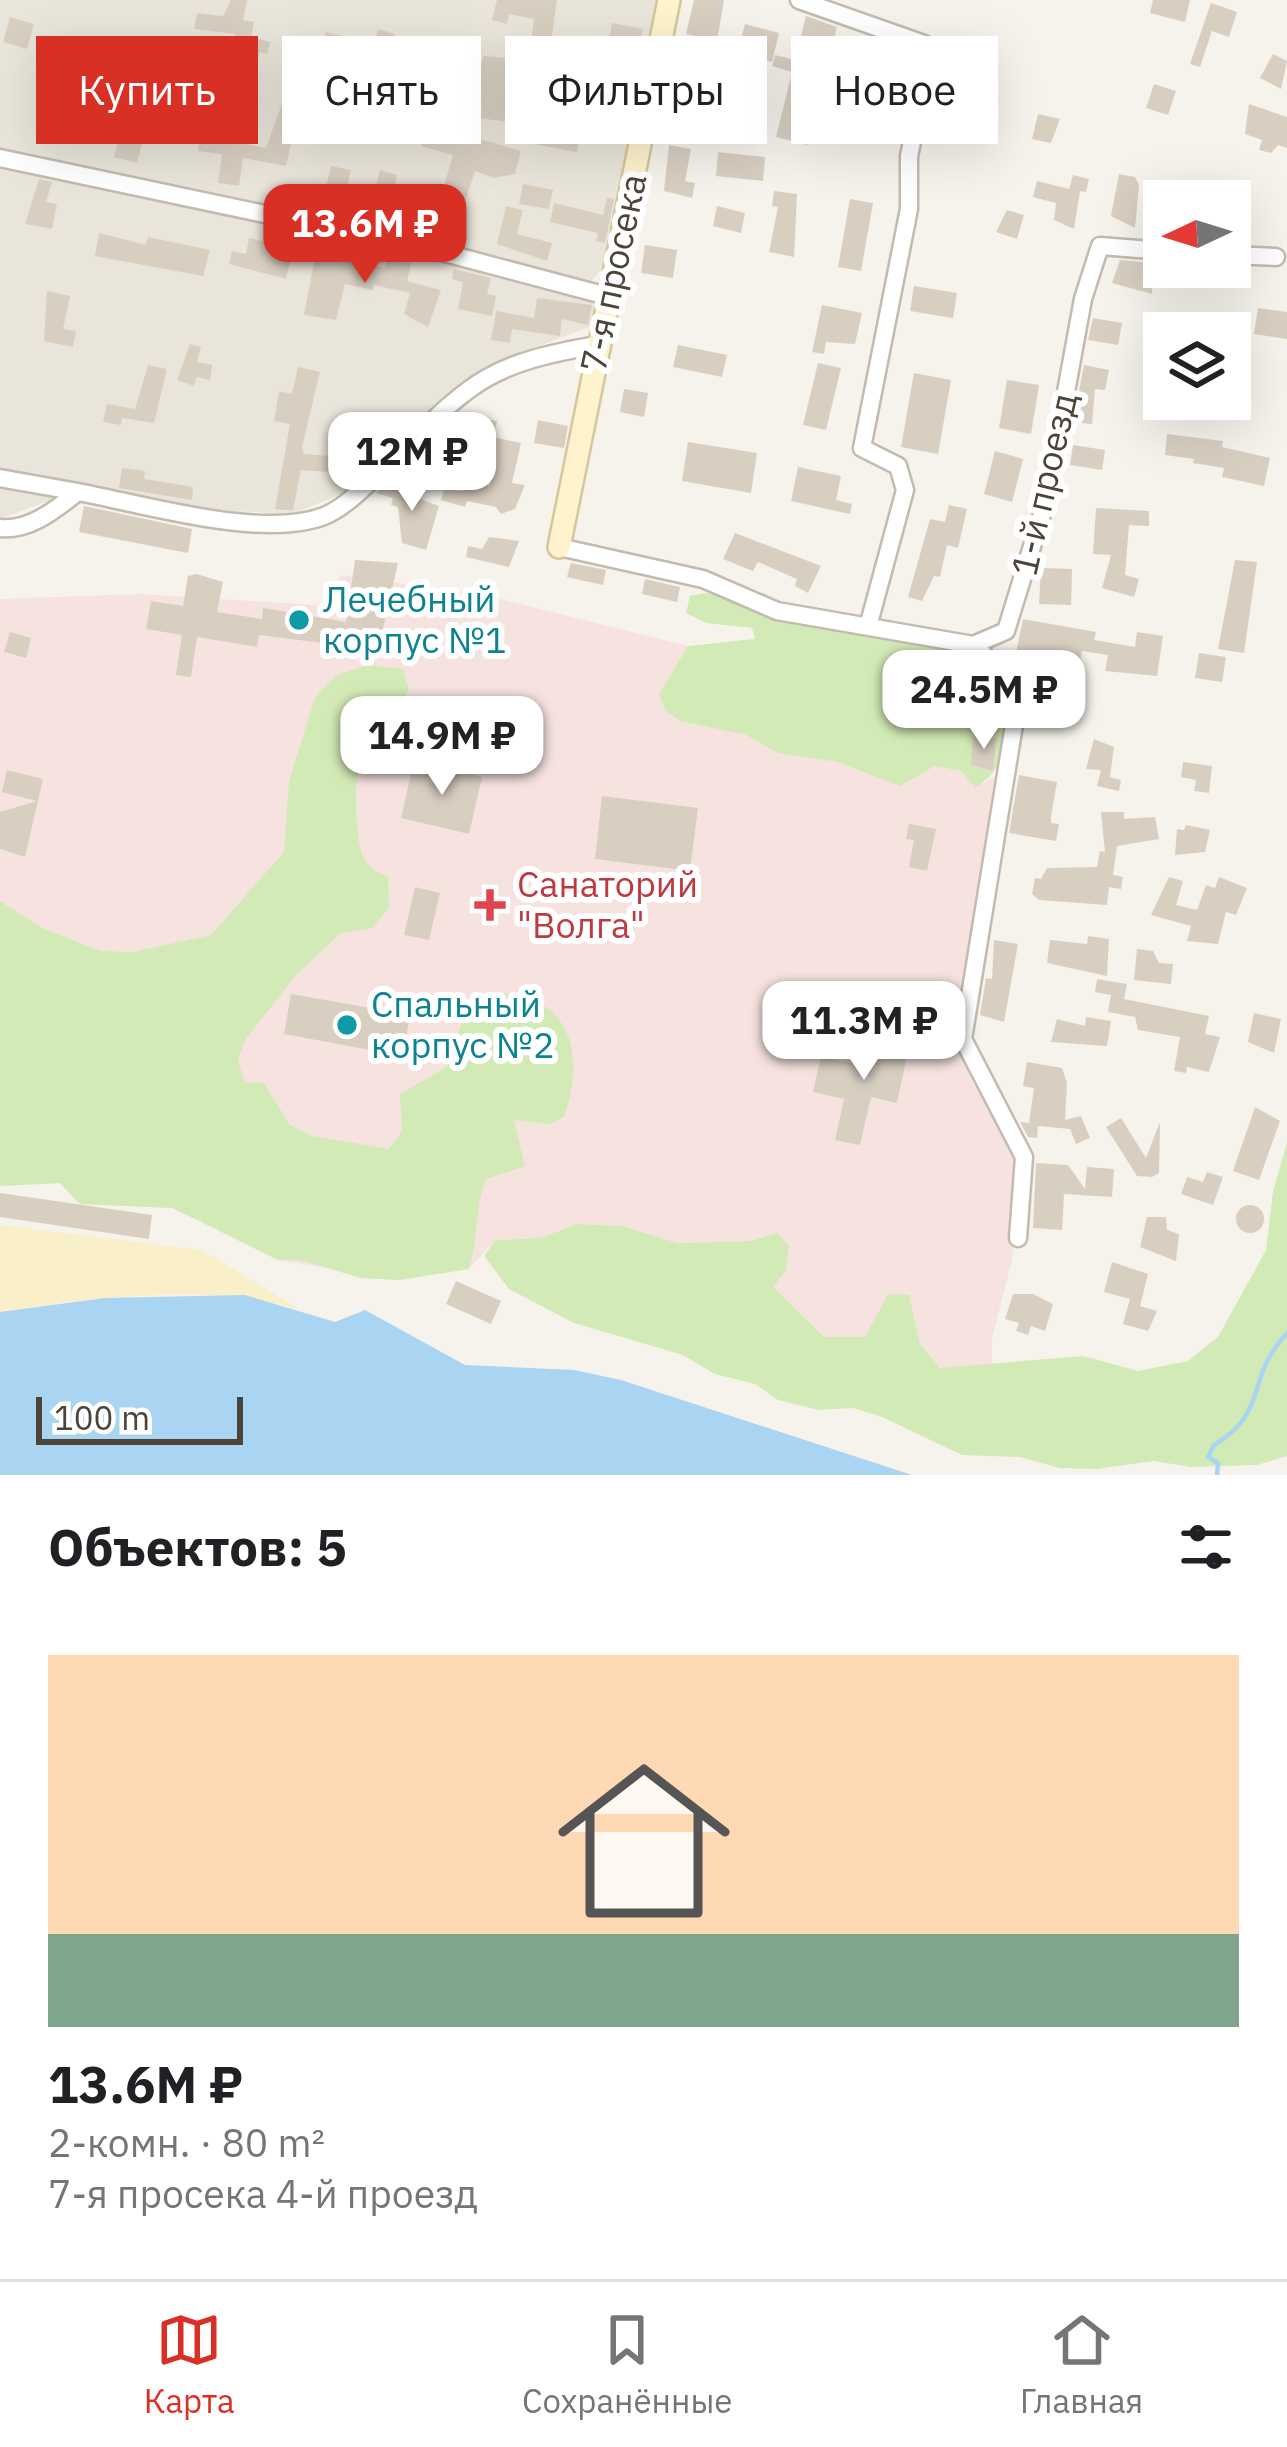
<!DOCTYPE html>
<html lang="ru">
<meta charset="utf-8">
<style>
:root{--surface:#fff;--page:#f6f6f6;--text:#202124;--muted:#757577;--line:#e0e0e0;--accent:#d93025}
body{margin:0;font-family:"IBM Plex Sans",sans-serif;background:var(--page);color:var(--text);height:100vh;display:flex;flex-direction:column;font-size:45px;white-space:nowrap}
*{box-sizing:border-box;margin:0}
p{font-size:39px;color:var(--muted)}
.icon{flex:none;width:66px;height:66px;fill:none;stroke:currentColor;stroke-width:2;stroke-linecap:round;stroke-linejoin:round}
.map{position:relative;height:1475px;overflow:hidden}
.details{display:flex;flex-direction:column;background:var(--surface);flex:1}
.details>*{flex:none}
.top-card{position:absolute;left:36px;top:36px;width:1215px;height:108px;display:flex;gap:24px}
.needle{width:78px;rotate:266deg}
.tools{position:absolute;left:1143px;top:180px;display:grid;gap:24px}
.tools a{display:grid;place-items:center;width:108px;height:108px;border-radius:0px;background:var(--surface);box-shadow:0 12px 48px #0002;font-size:60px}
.scale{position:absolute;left:36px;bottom:30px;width:207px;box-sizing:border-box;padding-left:12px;border:6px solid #4b4439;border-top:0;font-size:33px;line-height:42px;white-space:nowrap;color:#4b4439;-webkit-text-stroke:9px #fff;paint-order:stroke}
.price{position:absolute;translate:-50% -102px;padding:0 27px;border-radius:24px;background:#fff;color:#222;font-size:39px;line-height:78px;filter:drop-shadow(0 3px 6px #0008)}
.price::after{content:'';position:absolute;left:50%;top:72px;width:36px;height:27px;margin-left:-18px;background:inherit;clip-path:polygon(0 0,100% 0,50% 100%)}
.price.selected{background:var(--accent);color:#fff}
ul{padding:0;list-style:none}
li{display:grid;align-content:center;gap:24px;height:636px;padding:0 48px}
li span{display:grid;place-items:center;height:372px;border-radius:0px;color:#555}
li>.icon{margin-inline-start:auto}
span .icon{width:216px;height:216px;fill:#fffc;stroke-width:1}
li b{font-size:51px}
h2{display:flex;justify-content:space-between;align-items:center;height:144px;padding:0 48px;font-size:51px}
.pill{padding:0 42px;border-radius:0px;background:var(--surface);box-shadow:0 12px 48px #0002;font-size:42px;line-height:108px}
.pill.selected{background:var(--accent);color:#fff}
.tab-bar{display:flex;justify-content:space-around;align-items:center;height:168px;border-top:3px solid var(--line);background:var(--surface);font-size:33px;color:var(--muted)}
.tab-bar a{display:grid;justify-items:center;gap:6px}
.tab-bar .selected{color:var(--accent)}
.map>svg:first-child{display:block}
</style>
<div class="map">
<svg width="1287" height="1475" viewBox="0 0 1287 1475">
<rect width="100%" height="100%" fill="#f6f3ec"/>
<path fill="#eae5da" d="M0 0H656L603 268 587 286 381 231 0 148Z
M0 163 460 261 598 298 592 326 507 358 471 380 359 487 292 514 212 510 86 487 0 519Z"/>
<path fill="#f6e3e0" d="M340 575 485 595 688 646 659 695 680 721 746 735 778 753 837 762 900 786 935 766 961 771 975 788 997 775 965 1022 971 1080 1014 1138 1022 1182 1012 1260 992 1339V1367L940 1368 920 1344 909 1296 874 1322 865 1337H824L772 1286 777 1233 751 1241 676 1243 623 1226 577 1224 540 1238 495 1240 469 1269 399 1280 278 1260 172 1208 80 1204 60 1183 0 1186V599L139 594 332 606Z"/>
<path fill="#d2eab5" d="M706 593 961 643C992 685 1033 753 975 788L961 771 935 766 900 786 837 762 778 753 746 735 680 721 665 710 659 694 688 646 755 639 752 628 706 623 686 613 690 596Z
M368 665 403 669 409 690C366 760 350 745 358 835 361 859 366 867 388 877L389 907 372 928 341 933 296 975 245 1040 238 1060 245 1083 263 1082 290 1125 312 1136 389 1149 402 1131 400 1094 447 1067 471 995C559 983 591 1038 564 1117L550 1124 514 1120 525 1166 486 1179C474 1210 479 1238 469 1269L399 1280 361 1278 300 1260H278L173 1208 80 1204 60 1183 0 1186V901L42 928 101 951 133 952 211 935 284 852 289 781 315 698 337 675Z
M1287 1142V1456L1257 1465 1191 1467 1154 1461 1096 1469 1060 1468 1019 1457 962 1455 882 1417 853 1408 818 1410 778 1400 755 1384 715 1374 683 1355 574 1323 509 1289 484 1256 495 1240 540 1238 577 1224 623 1226 677 1243 751 1241 777 1233 789 1246 786 1270 773 1287 824 1337H865L888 1294 909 1295 920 1344 940 1368 1083 1356 1138 1371 1188 1361 1218 1337 1266 1250 1273 1192Z"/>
<path fill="#f9efc9" d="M0 1225 202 1250 301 1310C211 1282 93 1298 0 1312Z"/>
<path fill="#a9d4f2" d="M245 1295 335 1322 365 1310 465 1365 574 1370 621 1380 912 1475H0V1312L105 1298Z"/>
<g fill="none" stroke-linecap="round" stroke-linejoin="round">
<path stroke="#a9d4f2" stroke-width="4.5" d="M1217 1475 1218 1463 1208 1457 1214 1445C1271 1410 1243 1381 1287 1333"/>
</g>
<path fill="#d8cfc1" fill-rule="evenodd" d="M231 0H247L243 20 254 22 251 37 270 42 267 54 260 52 253 81 225 74 235 34 194 29 197 13 223 16Z
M497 0H557L549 59 529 56 534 19 509 14 507 24 492 20Z
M694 0H724L717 41 686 34Z
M1153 0H1190L1185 22 1150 13Z
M1211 3 1237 12 1229 37 1212 31 1200 67 1190 64Z
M806 16 837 27 808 145 776 137 792 72 772 66 775 55 795 60Z
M10 17 34 24 27 49 3 42Z
M612 23 643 29 635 69 620 67 624 43 609 40Z
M745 24 779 33 772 62 747 56 751 41 741 39Z
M378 29 395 34 389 61 371 56Z
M326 32 346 37 341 59 321 54Z
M887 45 914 54 916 62 899 142 865 134Z
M1273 54 1287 61 1281 89 1260 78Z
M483 56 507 58 505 92 563 102 561 125 581 129 577 152 523 142 526 124 461 116 465 88 475 90Z
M693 58 723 66 716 91 698 86 691 116 669 112 674 89 684 92Z
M574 61 594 65 590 89 570 86Z
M1154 84 1176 91 1168 115 1146 108Z
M315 88 366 107 361 128 299 111 286 166 243 158 239 186 218 183 222 154 198 151 201 134 266 148 285 95 311 103Z
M1249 104 1287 117V148L1278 145 1271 153 1259 150 1262 140 1245 134Z
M384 111 521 151 515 174 494 178 475 171 458 223 424 214 420 234 393 228 398 199 374 193 380 170 397 175 394 187 441 196 453 155 421 146 424 137 398 131 397 137 381 134Z
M1038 114 1060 119 1051 143 1032 139Z
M122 127 145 132 137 163 114 157Z
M669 145 691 149 685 181 695 183 692 198 664 191Z
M718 152 765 157 763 181 716 176Z
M331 166 351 170 344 202 324 197Z
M1119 174 1135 177 1139 185 1135 228 1111 216Z
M1073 175 1089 179 1086 192 1080 191 1074 229 1054 220 1056 203 1033 197 1037 181 1069 189Z
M39 179 52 182 46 202 57 204 52 229 25 224Z
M523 184 553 190 549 209 519 204Z
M774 191 797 194 794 257 769 252 778 207 772 206Z
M607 198 614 199 605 243 596 241 598 233 550 222 554 203 603 215Z
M850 199 873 203 861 271 838 267Z
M506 206 523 210 517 234 552 243 547 261 497 244Z
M717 206 745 213 741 233 713 226Z
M1007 210 1024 215 1017 239 996 232Z
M99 233 146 245 148 237 210 250 203 276 95 256Z
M249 238 293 248 286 279 229 264 232 251 246 254Z
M645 245 677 250 673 278 641 273Z
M316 251 385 268 387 259 411 263 407 281 441 290 428 327 404 314 410 293 374 285 373 290 345 284 336 320 304 315Z
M1120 260 1153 263 1152 294 1112 283Z
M454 269 491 278 487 294 496 296 492 316 458 309 463 282 452 279Z
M914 286 957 293 953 318 910 311Z
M47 291 70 296 63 329 76 331 73 347 44 341Z
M537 298 592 305 588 325 562 319 560 336 512 329 510 343 491 340 496 311 534 318Z
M822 305 862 313 855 344 826 342 824 354 812 352Z
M1258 308 1287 312V339L1254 334Z
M1093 318 1122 323 1118 345 1088 340Z
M190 344 201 347 197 362 212 365 210 380 197 377 194 386 177 380Z
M678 345 727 355 722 377 673 367Z
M818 363 841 368 826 430 803 425Z
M148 365 167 369 154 423 122 418 121 425 103 422 107 404 135 409Z
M1084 365 1109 370 1105 390 1095 389 1092 424 1073 422Z
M298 367 320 372 302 447 304 454 330 456 328 472 301 470 293 510H283L275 509 290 424 274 421 279 391 292 394Z
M914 373 951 380 938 454 901 447Z
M1007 380 1039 385 1031 434 999 428Z
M624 389 648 393 644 417 620 412Z
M463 415 497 421 493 437 521 443 512 483 525 485 515 509 501 514 496 507 467 501 465 507 441 500 444 490 465 491 432 476 435 470H449L427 462 422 471 406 464 415 455 425 459 433 438 455 445ZM474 445 496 450 490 486 458 477 469 446Z
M538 420 568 426 564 448 534 443Z
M370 425 399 435 381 453 362 447Z
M1167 434 1223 441 1222 447 1270 458 1264 486 1222 477 1224 468 1193 463 1194 459 1165 455Z
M688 442 757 453 751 493 682 481Z
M1073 445 1105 450 1102 470 1070 465Z
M995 451 1023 459 1012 502 984 494Z
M798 467 841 476 836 500 852 504 850 514 791 501Z
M122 468 145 471 144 479 193 487 192 500 119 488Z
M390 480 414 484 412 496 439 506 426 550 402 543 398 507 391 505 393 498 376 493Z
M949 505 967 509 958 548 947 545 940 577 934 576 922 601 908 597 930 519 945 522Z
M84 506 192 529 188 553 79 532Z
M1096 508 1149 511V526L1129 525 1125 575 1139 579 1134 597 1102 588 1111 555 1093 554Z
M735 533 821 566 808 593 795 586 797 579 758 562 753 571 723 559Z
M489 537 519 541 509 567 466 557 468 546 482 549Z
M355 560 398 563 378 650 259 635 257 647 197 637 191 677 176 675 182 635 146 629 151 601 183 606 188 576 197 574 223 582 217 612 262 619 263 608 346 622Z
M1235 560 1257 562 1244 653 1218 649Z
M571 563 606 570 603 585 567 577Z
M1041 568 1072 569 1071 605 1039 604Z
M645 579 680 587 677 602 642 594Z
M1023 619 1096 632 1094 640 1135 647 1137 632 1163 636 1157 676 1105 671 1108 655 1082 651 1076 682 1060 679 1063 664 1014 663Z
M10 632 31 638 26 658 4 652Z
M1199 653 1226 657 1222 682 1195 678Z
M973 736 996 738 993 771 971 765Z
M1094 739 1114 747 1110 777 1121 780 1119 791 1097 786 1101 770 1086 769Z
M414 761 482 777 469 834 401 818Z
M1183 762 1212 766 1209 793 1194 791 1196 780 1181 777Z
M7 770 43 779 25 857 0 849V812L37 801 2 792Z
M1019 775 1057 782 1051 816V823L1059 824 1056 841 1009 833Z
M602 796 698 808 690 871 595 859Z
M1101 812H1124V819L1155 817 1159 839 1117 846 1113 875 1123 877 1121 889 1109 887 1107 905 1039 900 1032 894 1035 878 1041 879 1047 868 1097 867 1100 851 1105 852Z
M909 824 936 829 927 871 909 867 914 840 906 839Z
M1186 825 1210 830 1205 852 1175 855 1177 829 1184 830Z
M1169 877 1183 881 1176 905 1197 910 1206 885 1215 888 1219 877 1247 888 1236 915 1226 912 1218 944 1187 941 1191 926 1151 915Z
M415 887 440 893 429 940 404 935Z
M1088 936 1109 939 1107 976 1047 963 1050 940 1087 944Z
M994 940 1018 944 1004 1022 980 1015 986 978 992 979Z
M1137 949 1153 951 1159 963 1173 964 1171 984 1134 980Z
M1097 979 1127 984 1124 999 1209 1016 1205 1034 1220 1037 1209 1072 1187 1067 1186 1073 1174 1071 1180 1037 1138 1030 1135 1017 1108 1012 1111 995 1095 992Z
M291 994 410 1015 403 1056 284 1034Z
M1254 1013 1281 1019 1274 1053 1248 1042Z
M1086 1017 1111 1021 1107 1046 1051 1042 1057 1019 1085 1026Z
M881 1030 911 1037 897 1103 871 1097 860 1145 835 1140 844 1099 813 1092 821 1056 873 1067Z
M1027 1062 1062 1068 1067 1083 1065 1120 1081 1116 1090 1138 1076 1144 1070 1129 1038 1126 1037 1138 1028 1137 1020 1122 1029 1123 1034 1088 1023 1086Z
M1255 1107 1280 1121 1259 1180 1233 1171Z
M1121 1118 1146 1158 1160 1122 1159 1173 1152 1177 1137 1176 1106 1127Z
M1036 1163 1068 1165 1085 1189 1087 1167 1114 1169 1112 1197 1064 1194 1062 1230 1033 1228Z
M1207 1172 1223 1177 1213 1205 1181 1194 1187 1177 1203 1182Z
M0 1193 152 1215 149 1239 0 1217Z
M1236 1219a14 14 0 1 1 28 0a14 14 0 1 1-28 0Z
M1147 1217H1166L1167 1230 1179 1234 1176 1261 1140 1247Z
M1112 1262 1148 1274 1140 1306 1157 1311 1148 1331 1123 1324 1130 1299 1104 1292Z
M456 1281 501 1301 491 1324 446 1304Z
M1013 1294H1033L1053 1304 1045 1331 1031 1326 1028 1335 1016 1331 1019 1323 1005 1319Z"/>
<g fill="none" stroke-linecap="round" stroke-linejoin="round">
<defs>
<path id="street" d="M799 0 924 44 929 61 909 156V209L862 448 898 466 905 490 869 623
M0 158 430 249 607 296
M1230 255 1276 257
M0 478 78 492
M0 528C30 531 56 509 78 492 143 504 262 540 324 516 349 506 375 476 395 457 473 381 487 364 597 345
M559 547 703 579 777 611 973 645
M1018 1238 1024 1157 963 1039 1020 688 973 645 1006 631 1046 501 1083 299 1100 246 1164 251"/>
<path id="secondary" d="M559 547 669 0"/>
</defs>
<use href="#street" stroke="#c2bbae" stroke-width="21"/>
<use href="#secondary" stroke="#d6c79b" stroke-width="26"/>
<use href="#street" stroke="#fff" stroke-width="16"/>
<use href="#secondary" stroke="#fff3cd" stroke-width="21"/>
</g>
<g fill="#0f9aa8" stroke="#fff" stroke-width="4.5">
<circle cx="299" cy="620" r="12"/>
<circle cx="347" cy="1025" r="12"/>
</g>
<path fill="#e0444e" stroke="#fff" stroke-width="4.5" d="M484 887h12v12h12v12h-12v12h-12v-12h-12v-12h12z"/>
<g text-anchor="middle" stroke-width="12" stroke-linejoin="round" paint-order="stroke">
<g font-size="36" fill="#4b4439" stroke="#fff">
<text transform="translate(613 273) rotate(-78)" y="13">7-я просека</text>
<text transform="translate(1044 484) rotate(-77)" y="13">1-й проезд</text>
</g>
<g font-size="36" fill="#0d838f" stroke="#fff" text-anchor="start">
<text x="323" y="612">Лечебный<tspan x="323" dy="41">корпус №1</tspan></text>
<text x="371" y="1017">Спальный<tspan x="371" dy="41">корпус №2</tspan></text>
</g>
<g font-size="36" fill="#be3a42" stroke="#fff" text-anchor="start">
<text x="517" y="897">Санаторий<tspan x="517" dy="41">"Волга"</tspan></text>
</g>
</g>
</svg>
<div class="tools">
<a><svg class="needle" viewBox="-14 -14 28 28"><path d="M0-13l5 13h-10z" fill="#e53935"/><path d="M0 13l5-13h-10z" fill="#757577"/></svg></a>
<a><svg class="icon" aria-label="layers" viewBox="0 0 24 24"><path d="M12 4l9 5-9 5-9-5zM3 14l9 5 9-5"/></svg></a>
</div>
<div class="scale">100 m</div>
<b class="price selected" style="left:365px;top:286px">13.6M ₽</b>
<b class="price" style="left:412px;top:514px">12M ₽</b>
<b class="price" style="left:984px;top:752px">24.5M ₽</b>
<b class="price" style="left:442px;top:798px">14.9M ₽</b>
<b class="price" style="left:864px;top:1083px">11.3M ₽</b>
<div class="top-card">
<a class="pill selected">Купить</a>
<a class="pill">Снять</a>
<a class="pill">Фильтры</a>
<a class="pill">Новое</a>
</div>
</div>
<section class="details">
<h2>Объектов: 5<svg class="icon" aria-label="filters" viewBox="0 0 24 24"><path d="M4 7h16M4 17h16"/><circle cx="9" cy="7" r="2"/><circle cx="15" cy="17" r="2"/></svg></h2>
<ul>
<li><span style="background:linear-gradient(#ffd9b3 75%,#7fa58c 0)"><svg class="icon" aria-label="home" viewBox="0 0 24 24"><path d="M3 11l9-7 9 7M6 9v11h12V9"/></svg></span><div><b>13.6M ₽</b><p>2-комн. · 80 m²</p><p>7-я просека 4-й проезд</p></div></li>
</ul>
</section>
<nav class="tab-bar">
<a class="selected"><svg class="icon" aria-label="map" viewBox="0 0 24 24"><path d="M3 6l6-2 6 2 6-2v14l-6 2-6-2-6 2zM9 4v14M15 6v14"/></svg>Карта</a>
<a><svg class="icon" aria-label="saved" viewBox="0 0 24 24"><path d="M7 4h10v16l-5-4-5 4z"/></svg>Сохранённые</a>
<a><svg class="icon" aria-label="home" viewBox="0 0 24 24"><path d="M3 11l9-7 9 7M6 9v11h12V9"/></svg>Главная</a>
</nav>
